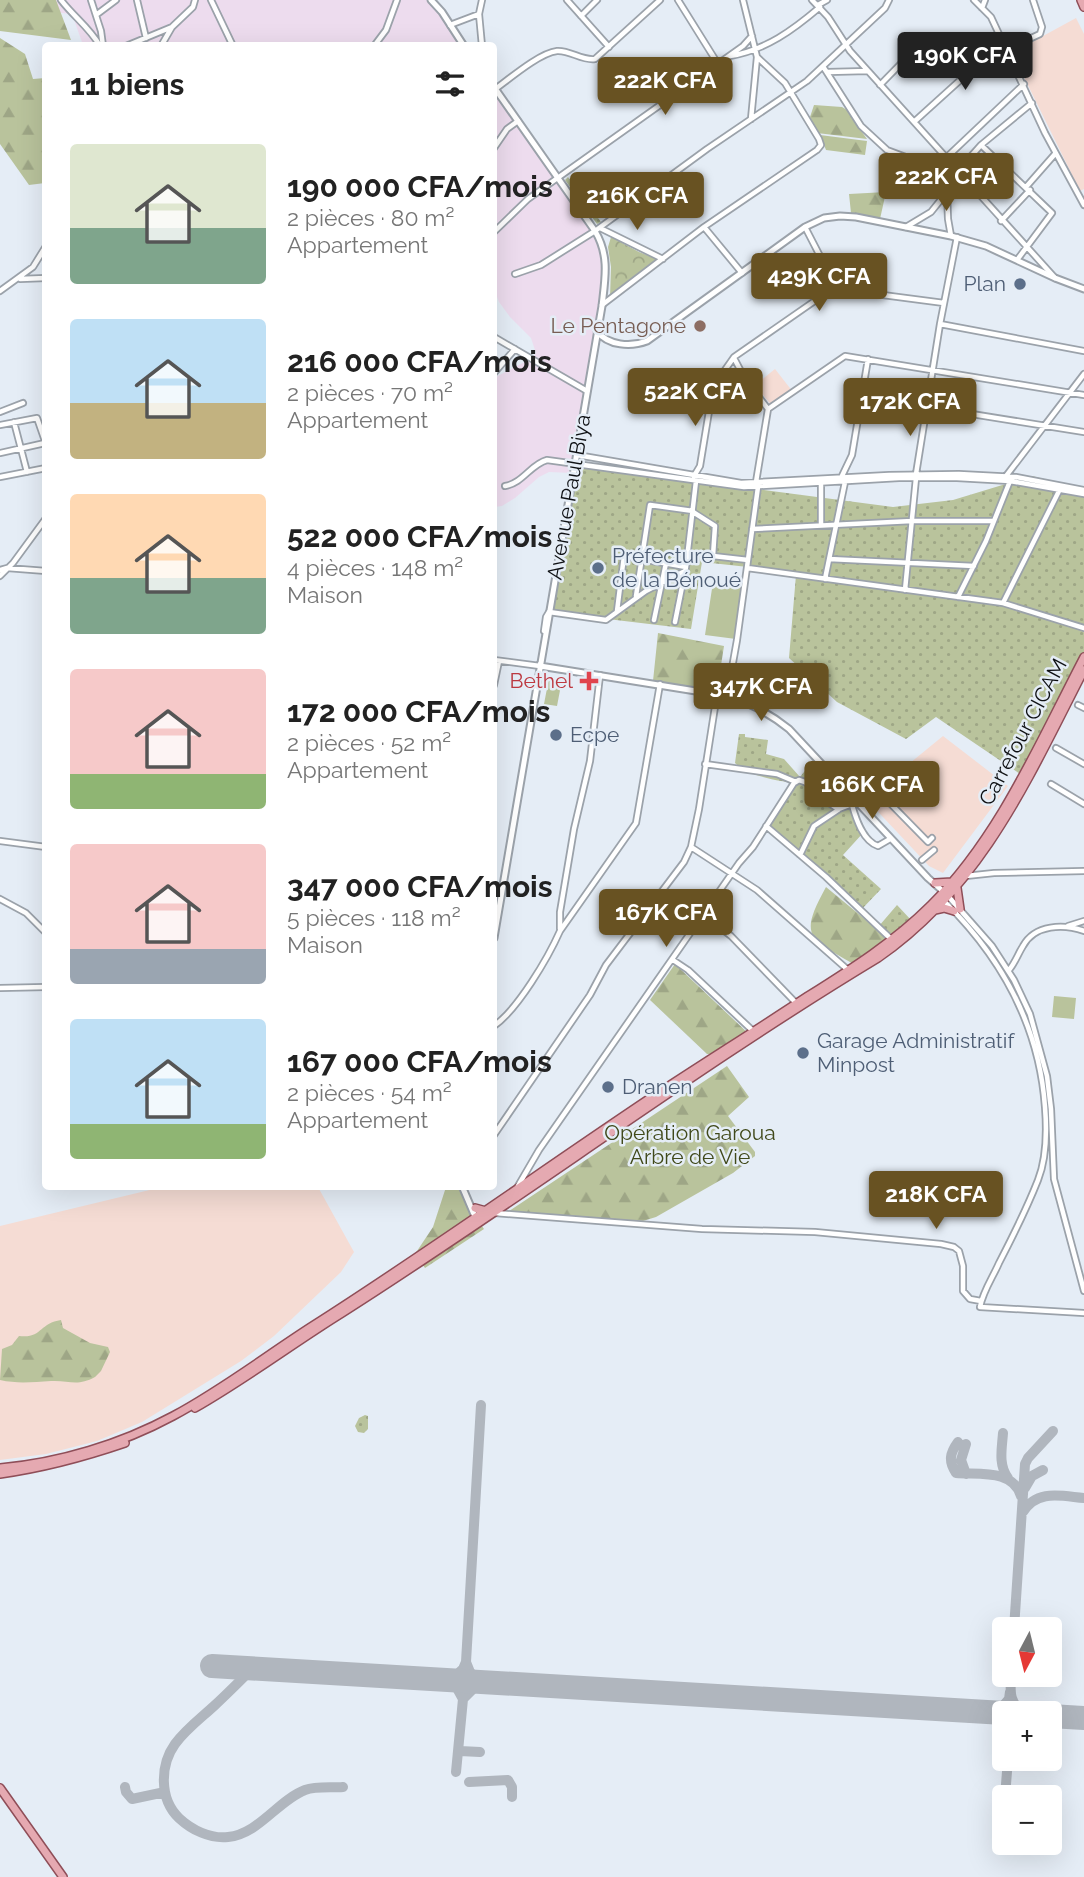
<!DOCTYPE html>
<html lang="fr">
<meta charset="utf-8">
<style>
:root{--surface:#fff;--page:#f2f2f2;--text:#222;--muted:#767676;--accent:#685222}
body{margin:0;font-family:Raleway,sans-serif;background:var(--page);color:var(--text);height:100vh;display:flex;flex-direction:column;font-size:26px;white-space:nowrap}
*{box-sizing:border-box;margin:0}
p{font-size:23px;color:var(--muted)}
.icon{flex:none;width:38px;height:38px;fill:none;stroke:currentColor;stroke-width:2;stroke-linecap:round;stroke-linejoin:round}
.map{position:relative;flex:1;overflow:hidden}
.panel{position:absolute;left:42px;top:42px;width:455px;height:1148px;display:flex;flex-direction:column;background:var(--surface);border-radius:7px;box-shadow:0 7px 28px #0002}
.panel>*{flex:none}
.needle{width:46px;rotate:187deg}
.buttons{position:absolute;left:992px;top:1617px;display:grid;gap:14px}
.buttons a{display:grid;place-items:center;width:70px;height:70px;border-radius:7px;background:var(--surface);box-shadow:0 7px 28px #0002;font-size:35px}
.price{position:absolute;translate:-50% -60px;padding:0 16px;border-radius:7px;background:var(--accent);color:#fff;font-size:23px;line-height:46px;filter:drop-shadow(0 2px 4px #0008)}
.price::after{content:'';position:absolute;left:50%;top:42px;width:21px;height:16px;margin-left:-10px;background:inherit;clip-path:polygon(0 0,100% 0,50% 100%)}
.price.selected{background:#222;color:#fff}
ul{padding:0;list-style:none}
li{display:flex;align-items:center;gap:21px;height:175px;padding:0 28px}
li span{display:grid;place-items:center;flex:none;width:196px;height:140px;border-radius:7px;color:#555}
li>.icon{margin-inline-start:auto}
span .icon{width:84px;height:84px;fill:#fffc;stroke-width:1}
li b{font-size:30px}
h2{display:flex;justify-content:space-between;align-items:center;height:84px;padding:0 28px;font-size:30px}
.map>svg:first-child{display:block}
</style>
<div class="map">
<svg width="1084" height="1877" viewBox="0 0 1084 1877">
<defs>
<pattern id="grass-dots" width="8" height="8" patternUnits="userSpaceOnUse" patternTransform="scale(1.75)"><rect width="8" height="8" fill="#b9c39c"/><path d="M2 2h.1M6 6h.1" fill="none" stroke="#9ea686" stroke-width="1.8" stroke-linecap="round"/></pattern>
<pattern id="forest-firs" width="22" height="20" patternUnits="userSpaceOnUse" patternTransform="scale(1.75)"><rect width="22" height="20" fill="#b9c39c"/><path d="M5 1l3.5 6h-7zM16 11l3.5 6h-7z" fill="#9ea686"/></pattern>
<pattern id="park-crowns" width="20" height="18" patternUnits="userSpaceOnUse" patternTransform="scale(1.75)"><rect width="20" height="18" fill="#b9c39c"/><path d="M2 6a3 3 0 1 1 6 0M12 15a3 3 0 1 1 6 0" fill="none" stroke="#9ea686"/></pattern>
</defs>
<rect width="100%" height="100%" fill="#e5edf6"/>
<path fill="#eddcee" d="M0 0H429L439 10 464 45 234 46 233 43 230 46 83 45 72 14 12 8Z
M494 87 595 231 606 268 572 473 549 472 539 477 515 498 502 506 494 507V378L532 358 536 353 531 338 510 317 499 302 494 289Z"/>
<path fill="#f5dcd4" d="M1076 18 1084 34V189L1080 191 1012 53Z
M775 369 793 392 772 406 755 385Z
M943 736 1008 786 943 873 929 866 866 799Z
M162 1187H318L354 1252 341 1272 274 1336 241 1361 142 1422 97 1441 46 1454 0 1460V1226Z"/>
<path fill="url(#grass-dots)" d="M568 177 601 222 597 224 565 180Z
M573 465 893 507 953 500 1032 476 1084 489V660L1023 776 936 717 906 739 837 702 789 658 796 575 748 567 702 562 691 629 549 612Z
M739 734H745V737L768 740 766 754 784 759 800 777 812 762 855 805 863 833 843 855 881 889 861 910 768 827 797 783C781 782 747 776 735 763Z
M897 905 912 921 891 938 879 926Z
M365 1415 368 1416V1429L364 1433 358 1432 355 1426 359 1418Z"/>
<path fill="url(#forest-firs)" d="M0 0H56L71 40 0 31Z
M0 38 25 54 33 79 45 78V183L29 185 0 144Z
M814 105 842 107 852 113 854 121 867 139 817 133 810 117Z
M820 135 867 141 865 155 826 150Z
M886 192 880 219 851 213 849 194Z
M658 633 724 646 717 691 653 681Z
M826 887 889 939 855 965C809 938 798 938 826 887Z
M675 964 750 1035 717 1054H707L650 1000Z
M727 1066 749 1097 728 1116 755 1152V1156L733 1173 656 1217 643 1221 506 1213Z
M446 1187H458L467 1205 484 1229 425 1268 415 1254 433 1227Z
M61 1320 63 1328 90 1343 108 1347 110 1352 101 1371 95 1377C77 1387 69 1380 51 1381 33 1382 18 1384 0 1380L2 1349 12 1345 19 1336C42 1339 39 1323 61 1320Z"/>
<path fill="url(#park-crowns)" d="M611 237 639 252 662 261 610 298 611 267 608 247Z"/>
<path fill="#b9c39c" d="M713 582 744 587 736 639 705 635Z
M549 678 562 680 557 706 544 704Z
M915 768 933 785 924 795 906 778Z
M1054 996 1076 998 1074 1019 1052 1017Z"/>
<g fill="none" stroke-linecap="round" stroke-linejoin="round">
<path stroke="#b0b6be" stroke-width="10" d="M1003 1433C1002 1448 998 1465 1008 1478
M958 1442C950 1453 948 1461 956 1473 979 1475 1013 1469 1021 1496
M966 1474 961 1460 966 1444
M1025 1488 1032 1476 1043 1470
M1023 1512C1037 1489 1061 1496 1084 1498
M1014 1629 1025 1464 1028 1458 1053 1431
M253 1668C240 1681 227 1694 214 1706 201 1718 186 1729 175 1744 160 1765 159 1799 179 1818 192 1830 210 1839 228 1837 259 1834 277 1801 305 1790 316 1786 331 1788 343 1787
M1011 1675C1010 1692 1009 1704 1025 1713
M463 1699 452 1679 463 1669 466 1662
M997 1713 1009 1699 1010 1692
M460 1751 480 1752
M456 1772 463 1699 480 1682 470 1672 466 1662 481 1405
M469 1782 508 1780 512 1787V1797
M125 1787 126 1792 132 1799 165 1792
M1005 1797 1008 1759
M1004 1826V1812"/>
<path stroke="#b0b6be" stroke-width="24" d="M212 1666 1004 1713
M1050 1716 1084 1718"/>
<defs>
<path id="street" d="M61 0C73 16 90 28 100 46
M91 0 101 31 103 46
M137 0 146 38
M211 0 233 46
M567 0 609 47
M678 0 718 64
M743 0 757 57 751 119
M812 0 828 17 850 51 1055 278
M974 0 991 17 1045 133 1084 205
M818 5 827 0
M982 8 985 0
M96 15 116 0
M581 16 597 0
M450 25 479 14
M126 46 172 27
M161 46 172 27 193 7 195 0
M374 46 386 30 397 0
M482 46 479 14 482 0
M730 56C766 50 793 30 820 7
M824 68 861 126 887 150 927 165 949 187
M828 72 868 71
M880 85 924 40
M494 90C508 80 539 53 557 51 570 50 582 61 595 59L660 0
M915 121 989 54 1004 47 1016 45 1040 34 1042 27 1033 0
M981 145 1052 213 1017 260
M494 148 507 129 518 121
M947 157 1024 84
M1026 187 1055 154
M947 192 948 219 951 236
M1001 221 1030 190
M704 227 742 273
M805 227 837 289
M906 227 931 212 947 192 957 172 981 145 1032 103
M600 228 663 259
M494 232 528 199 743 46 752 36
M515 274 541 265 595 231 707 149 807 81 885 8 889 0
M20 279 46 278
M0 291 33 267 46 246
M602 305 704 227 817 150 821 145 819 139 785 83 757 57
M940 324 1084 351
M494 337 587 391
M734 358 745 379
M494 373 515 349
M713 386 745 379 768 409
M928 407 1084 432
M0 412 23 403
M14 422 27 472
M0 425 37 418 46 444
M0 453 45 443
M577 455 741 483 889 475 959 474 1016 477 1084 490
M916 474 940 324 957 237
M694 476 700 466 713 387 734 357 829 291 837 289 944 303
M1006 476 1084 374
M0 477 46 468
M841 478 852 455 868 359
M756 482 768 409 845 356 1084 395
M821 483V525
M505 486C523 483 531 464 547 460L744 487 899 478H957L1010 481 1084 494
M693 512 715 526 713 556 748 560
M752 529 912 521H994
M829 559 974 566
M747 568 1003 603 1084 628
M0 570 7 568 46 571
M0 576 13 563 46 518
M825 579 845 482
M905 590 916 478
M636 596 650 505 693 511
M958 597 986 541 1010 481
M1003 603 1060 489
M617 611 624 556 686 567
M654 620 666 563
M675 622 686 567 696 481
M544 631 546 617 549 612 606 620 646 591 685 571
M494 660 540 666V664
M494 685 499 661
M727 696 737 640 758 487
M1078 705 1084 708
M1056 748 1084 764
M705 764 777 774 796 782
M1051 784 1084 804
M869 803 881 794 928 842 932 838
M852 805C856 819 863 841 878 846L890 839
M766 826 826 877 891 939
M0 841 46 847
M691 847 757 890 848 970
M800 855 814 826 838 810
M922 860 934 850
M966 876 994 873 1084 871
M948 896 992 946 1014 980 1030 1014 1047 1076 1051 1109 1054 1179 1084 1291
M0 899 26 913 46 933
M944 901C1002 958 1039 1025 1045 1107 1047 1132 1047 1157 1038 1180 1027 1208 1013 1236 999 1263 993 1277 983 1291 980 1307L1084 1313
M703 914 731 936 796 1003
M1068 926 1084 921
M560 929V912L574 829 590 761 600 675
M673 960 688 970 753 1031
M1009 970C1015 963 1018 954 1023 946 1035 924 1064 924 1084 931
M0 988 46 987
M494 1026C518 1009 548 958 560 931L636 823 660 684
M494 1135 590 995 606 965 684 862 691 847 699 809 717 694
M518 1186 539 1150 739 863 753 847 794 783 799 780C817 784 823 803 839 809L852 804
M495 1213 702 1229 815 1232 941 1244 954 1247 959 1251 963 1266V1291L970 1299 981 1301"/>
<path id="secondary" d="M431 0 442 12 464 46
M494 87 595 231C610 256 605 279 602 306L494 938
M597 331C608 346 631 347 647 341L805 227 824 218 840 216 856 217 951 236 986 246 1055 278 1084 289
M540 666 727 696C751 703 769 713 789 729L928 878 945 893
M462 1186 476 1219"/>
<path id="primary" d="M1081 0 1084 7
M935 883 952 882
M957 888 960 909
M935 910 944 908 954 911
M475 1208 486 1211
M195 1408C246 1379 292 1344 342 1313 523 1198 694 1069 878 958 982 886 1028 779 1084 670
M0 1468C59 1463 121 1444 173 1416 222 1390 267 1355 314 1325 427 1253 537 1174 649 1099 702 1064 755 1031 808 996 851 969 894 942 931 905 1000 836 1039 743 1084 657
M0 1474C43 1468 84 1457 125 1443
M0 1788 63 1877"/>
</defs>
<use href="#street" stroke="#9ba2aa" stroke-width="8"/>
<use href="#secondary" stroke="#9ba2aa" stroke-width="9"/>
<use href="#primary" stroke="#8f4e58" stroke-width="10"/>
<use href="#street" stroke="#fff" stroke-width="4.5"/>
<use href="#secondary" stroke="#fff" stroke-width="5"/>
<use href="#primary" stroke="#e5a9b1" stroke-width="7"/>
</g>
<g fill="#5c6f8a" stroke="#e5edf6" stroke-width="2.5">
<circle cx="1020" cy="284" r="7"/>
<circle cx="598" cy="568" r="7"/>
<circle cx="556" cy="735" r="7"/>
<circle cx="803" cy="1053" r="7"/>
<circle cx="608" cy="1087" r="7"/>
</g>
<circle fill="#8d6e63" stroke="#e5edf6" stroke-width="2.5" cx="700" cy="326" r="7"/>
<path fill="#e0444e" stroke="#e5edf6" stroke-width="2.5" d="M585.5 670.5h7v7h7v7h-7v7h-7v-7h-7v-7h7z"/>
<g text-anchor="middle" stroke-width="5" stroke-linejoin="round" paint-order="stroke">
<g font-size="21" fill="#4e5e75" stroke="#e5edf6" text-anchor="start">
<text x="1006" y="291" text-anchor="end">Plan</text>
<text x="612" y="563">Préfecture<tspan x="612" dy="24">de la Bénoué</tspan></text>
<text x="570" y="742">Ecpe</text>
<text x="817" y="1048">Garage Administratif<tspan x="817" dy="24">Minpost</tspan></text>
<text x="622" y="1094">Dranen</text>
</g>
<g font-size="21" fill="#785e54" stroke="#e5edf6" text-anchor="end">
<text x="686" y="333">Le Pentagone</text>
</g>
<g font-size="21" fill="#0e1013" stroke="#e5edf6">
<text transform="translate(569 497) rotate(-80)" y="7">Avenue Paul Biya</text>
<text transform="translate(1023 732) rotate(-62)" y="7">Carrefour CICAM</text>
</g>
<g font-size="21" fill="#be3a42" stroke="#e5edf6" text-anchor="end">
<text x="573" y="688">Bethel</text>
</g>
<g font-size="21" fill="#40491a" stroke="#e5edf6">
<text x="690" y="1140">Opération Garoua<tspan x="690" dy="24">Arbre de Vie</tspan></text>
</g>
</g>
</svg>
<div class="buttons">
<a><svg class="needle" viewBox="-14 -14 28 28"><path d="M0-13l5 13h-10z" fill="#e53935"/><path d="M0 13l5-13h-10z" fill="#767676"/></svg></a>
<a>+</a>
<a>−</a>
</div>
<b class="price selected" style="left:965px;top:92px">190K CFA</b>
<b class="price" style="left:665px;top:117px">222K CFA</b>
<b class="price" style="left:946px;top:213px">222K CFA</b>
<b class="price" style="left:637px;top:232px">216K CFA</b>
<b class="price" style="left:819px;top:313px">429K CFA</b>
<b class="price" style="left:695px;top:428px">522K CFA</b>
<b class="price" style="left:910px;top:438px">172K CFA</b>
<b class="price" style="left:761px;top:723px">347K CFA</b>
<b class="price" style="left:872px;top:821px">166K CFA</b>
<b class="price" style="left:666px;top:949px">167K CFA</b>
<b class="price" style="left:936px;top:1231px">218K CFA</b>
<section class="panel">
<h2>11 biens<svg class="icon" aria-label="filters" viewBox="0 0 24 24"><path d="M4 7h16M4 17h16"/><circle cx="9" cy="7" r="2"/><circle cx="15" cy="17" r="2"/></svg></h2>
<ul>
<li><span style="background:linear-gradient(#dfe7d0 60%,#7fa58c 0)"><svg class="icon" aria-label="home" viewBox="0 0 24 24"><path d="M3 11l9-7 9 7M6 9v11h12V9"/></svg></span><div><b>190 000 CFA/mois</b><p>2 pièces · 80 m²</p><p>Appartement</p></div></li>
<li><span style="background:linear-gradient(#bfe0f5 60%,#c2b280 0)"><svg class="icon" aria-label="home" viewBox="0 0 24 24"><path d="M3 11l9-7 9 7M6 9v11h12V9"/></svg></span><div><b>216 000 CFA/mois</b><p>2 pièces · 70 m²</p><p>Appartement</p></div></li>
<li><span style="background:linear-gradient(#ffd9b3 60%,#7fa58c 0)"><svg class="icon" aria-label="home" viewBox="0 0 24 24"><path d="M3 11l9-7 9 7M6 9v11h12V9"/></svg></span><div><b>522 000 CFA/mois</b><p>4 pièces · 148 m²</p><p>Maison</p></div></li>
<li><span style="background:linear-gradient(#f6c9c9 75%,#8fb573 0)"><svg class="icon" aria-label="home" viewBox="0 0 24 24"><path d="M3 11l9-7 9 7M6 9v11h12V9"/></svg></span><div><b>172 000 CFA/mois</b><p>2 pièces · 52 m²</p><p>Appartement</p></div></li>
<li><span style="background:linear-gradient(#f6c9c9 75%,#9aa5b1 0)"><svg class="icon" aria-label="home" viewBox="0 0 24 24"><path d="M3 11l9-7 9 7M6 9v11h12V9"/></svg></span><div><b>347 000 CFA/mois</b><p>5 pièces · 118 m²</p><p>Maison</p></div></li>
<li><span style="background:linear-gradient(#bfe0f5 75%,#8fb573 0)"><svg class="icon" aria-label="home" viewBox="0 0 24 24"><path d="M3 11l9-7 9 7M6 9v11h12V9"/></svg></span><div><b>167 000 CFA/mois</b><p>2 pièces · 54 m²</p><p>Appartement</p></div></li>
</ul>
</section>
</div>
